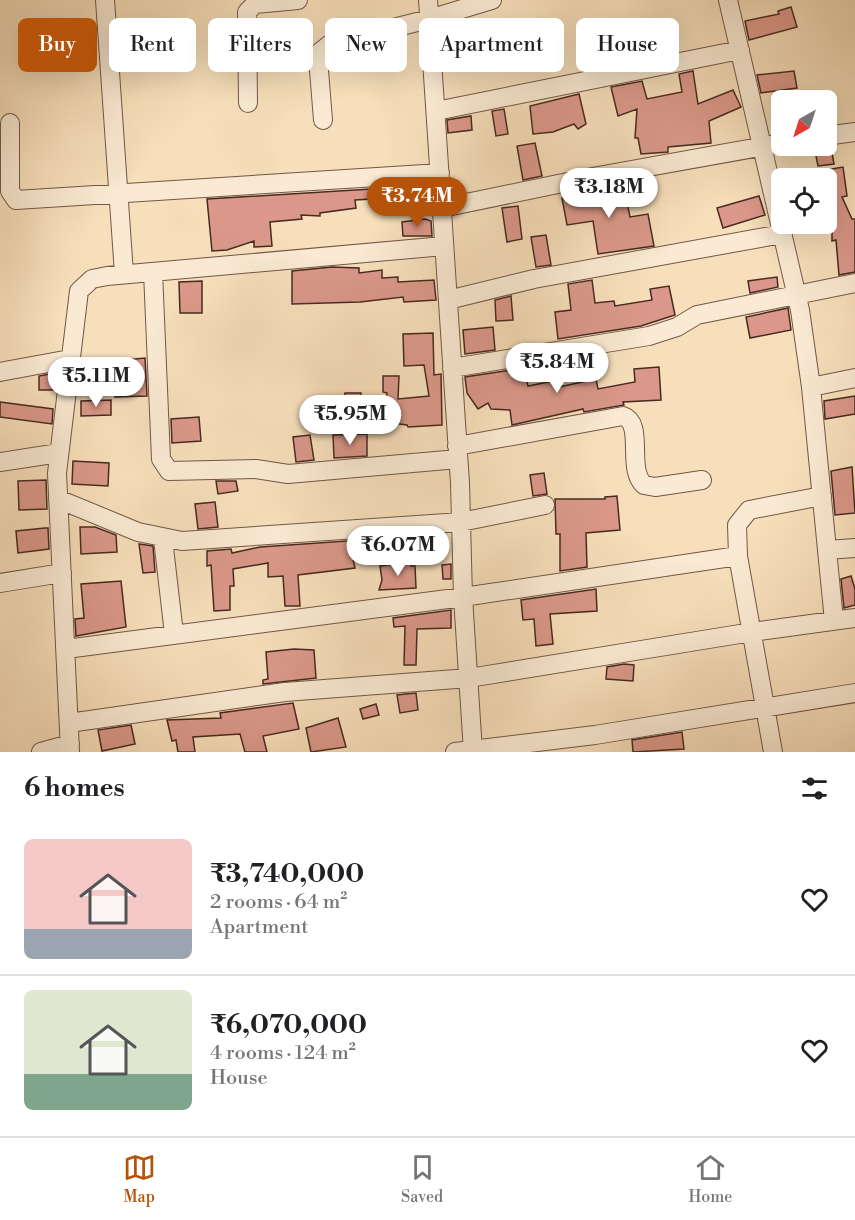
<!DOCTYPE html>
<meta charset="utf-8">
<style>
:root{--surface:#fff;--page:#f2f2f2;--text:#202124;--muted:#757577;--line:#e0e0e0;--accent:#b45309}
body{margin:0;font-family:"Libre Bodoni",serif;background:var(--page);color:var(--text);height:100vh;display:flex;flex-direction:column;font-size:22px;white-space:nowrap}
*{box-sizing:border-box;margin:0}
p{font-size:20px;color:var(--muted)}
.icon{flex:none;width:33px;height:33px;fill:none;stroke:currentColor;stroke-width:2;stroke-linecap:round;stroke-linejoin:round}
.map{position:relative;height:752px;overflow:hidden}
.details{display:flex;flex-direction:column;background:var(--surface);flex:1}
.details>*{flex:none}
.hud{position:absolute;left:18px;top:18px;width:819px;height:54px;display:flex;gap:12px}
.needle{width:39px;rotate:219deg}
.controls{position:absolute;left:771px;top:90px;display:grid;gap:12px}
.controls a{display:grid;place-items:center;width:66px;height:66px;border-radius:9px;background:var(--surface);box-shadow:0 6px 24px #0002;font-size:30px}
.price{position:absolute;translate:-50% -51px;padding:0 14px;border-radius:21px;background:#fff;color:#222;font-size:20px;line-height:39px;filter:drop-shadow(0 2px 3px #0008)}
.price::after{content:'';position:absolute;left:50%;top:36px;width:18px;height:14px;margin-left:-9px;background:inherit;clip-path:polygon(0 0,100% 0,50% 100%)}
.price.active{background:var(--accent);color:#fff}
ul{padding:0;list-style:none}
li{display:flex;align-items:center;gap:18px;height:150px;padding:0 24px}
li+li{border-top:2px solid var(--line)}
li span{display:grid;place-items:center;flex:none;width:168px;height:120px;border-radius:9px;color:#555}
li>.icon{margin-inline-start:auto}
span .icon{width:72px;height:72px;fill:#fffc;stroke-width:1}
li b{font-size:26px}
h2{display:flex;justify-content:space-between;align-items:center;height:72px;padding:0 24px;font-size:26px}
.tag{padding:0 21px;border-radius:9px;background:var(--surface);box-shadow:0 6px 24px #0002;font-size:21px;line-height:54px}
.tag.active{background:var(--accent);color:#fff}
.tabs{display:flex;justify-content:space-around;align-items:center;height:84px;border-top:2px solid var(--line);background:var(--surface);font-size:16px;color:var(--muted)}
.tabs a{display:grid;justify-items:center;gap:3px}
.tabs .active{color:var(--accent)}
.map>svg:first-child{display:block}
</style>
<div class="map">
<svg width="855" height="752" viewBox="0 0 855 752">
<rect width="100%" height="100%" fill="#f7dfbb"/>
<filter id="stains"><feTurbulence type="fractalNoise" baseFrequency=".00333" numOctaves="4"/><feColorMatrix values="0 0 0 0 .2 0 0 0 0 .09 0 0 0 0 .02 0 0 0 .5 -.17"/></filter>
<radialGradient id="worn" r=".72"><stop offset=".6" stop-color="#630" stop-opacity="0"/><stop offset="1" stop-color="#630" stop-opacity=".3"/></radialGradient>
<path fill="#db988a" stroke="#472a20" stroke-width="1.5" d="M791 7 797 27 749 40 745 21 779 14 778 11Z
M693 71 698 104 733 90 741 107 709 121 711 143 668 147V152L641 154 638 138H635L637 109 618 116 611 87 642 81 647 99 682 92 679 74Z
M794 71 797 88 761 93 757 75Z
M579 94 586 124 578 129 574 124 553 132 533 134 530 106Z
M504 109 508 134 496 136 492 111Z
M471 116 472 130 448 133 447 120Z
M535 143 542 176 523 180 517 146Z
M814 146 831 147 834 164 818 166Z
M843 167 847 196 842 197 852 219H855V272L839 275 836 240 832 241V225L826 211V170Z
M623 183 630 217 648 214 654 246 598 254 593 221 567 225 562 198 584 194 583 190Z
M387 188 388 198 355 200 356 208 320 213V216L301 215 302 219 270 222 272 246 254 247V241L227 250 212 251 207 199Z
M759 196 765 215 723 228 717 208Z
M518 206 522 239 507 242 502 208Z
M425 219 431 221 432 236H403L402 222Z
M546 235 551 265 536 267 531 237Z
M332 267 359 268V273L382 270V278L398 277V282L434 280 436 300 404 302 403 297 360 302 292 304V271Z
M777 277 778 287 750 293 748 281Z
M592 280 595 303 614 301 615 306 652 300 650 289 669 286 675 315 641 326 558 339 555 312 571 310 568 284Z
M202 281V313H180L179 282Z
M511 296 513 320 496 321 495 300Z
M788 308 791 330 750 338 746 317Z
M493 327 495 350 465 354 463 330Z
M433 333 434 375 441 374 442 425 408 427 407 425 384 422 387 393 383 392V376H399L398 399 429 396 424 365 404 366 403 334Z
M145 358 147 396 115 397 114 361Z
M659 367 661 400 623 402 624 405 584 412 583 409 512 425 510 410 491 409 488 403 478 409 467 393 465 377 524 368 528 386 558 380 559 387 596 379 598 389 635 382 634 369Z
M55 373 56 390H39V376Z
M345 393H361L360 405H344Z
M855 396V414L825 419 824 401Z
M111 400V415L81 416V401Z
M0 402 53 409 52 424 0 417Z
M199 417 201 441 172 443 171 419Z
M367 434V456L334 458 333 435Z
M310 435 314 460 296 462 293 437Z
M73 461 109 463 108 486 72 484Z
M852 467 855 513 835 515 831 471Z
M544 473 547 494 533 496 530 475Z
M46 480 47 509 19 510 18 481Z
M216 481H236L238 491 218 494Z
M617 496 620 530 586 533 587 567 560 571V534H556L555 499H605V497Z
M215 502 218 527 198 529 195 504Z
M80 527H95L116 535 117 552 81 554Z
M45 528H48L49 549 18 553 16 531Z
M376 539 378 557 353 559 355 568 298 575 300 606H285L283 576 268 577V563L233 569 234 586H230V610L214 611 211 565 207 566V551L231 549 232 553 260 547Z
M139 544 153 546 155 572 143 573Z
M411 562V566H415L416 588 379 590 382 580 380 566Z
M451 564V579H443L442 565Z
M851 576 855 589V605L844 608 841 579Z
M121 581 126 627 76 636 75 619 84 618 81 584Z
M596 589 597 611 550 614 553 644 536 646 534 619 523 620 521 600Z
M451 610V628L417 629 416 665H404L405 626 394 627 393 618Z
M294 649 314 650 316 678 263 684V680L268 679 266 652Z
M624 664 634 665 633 681 606 679 607 667Z
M416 693 418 710 400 713 397 695Z
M293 703 299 729 263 736 267 752H245L240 734 193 737 195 752H178L176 740 172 741 167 720 221 718 220 713Z
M376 704 379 715 363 719 360 709Z
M338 718 346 747 311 752 306 728Z
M131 725 135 744 102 751 98 730Z
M682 732 684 749 633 752 632 740Z"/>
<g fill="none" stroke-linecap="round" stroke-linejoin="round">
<defs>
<path id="minor" d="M105 0 124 274
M428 0 460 483 463 597 473 752
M728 0 800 310 811 387 834 621
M248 103 247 12 255 4 298 0
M436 111 740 50
M323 120 318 58 320 52 330 44 429 19 492 0
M10 123V191L16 200 440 173
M826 136 855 132
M442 208 587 178 782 143
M153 272 161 459 169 471 256 469 288 474 458 459
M448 300 534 279 782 234
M452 368 649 336 677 327 697 315 855 283
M0 372 70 359
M811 387 855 378
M457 446 623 416C645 423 626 469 644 485L655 487 702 480
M0 462 59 453
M58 499 138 532 182 541 461 522 545 505
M163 539 174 634
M827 550 855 548
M0 583 62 573
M66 649 463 597 738 556
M69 723 285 692 469 678 752 632 855 618
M41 752 70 744
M70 752 57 473 79 291 92 279 107 276 444 246
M455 752 595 735 855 693
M773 752 738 556 737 525 749 510 822 496"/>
</defs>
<use href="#minor" stroke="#735747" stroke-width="20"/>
<use href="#minor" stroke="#faead3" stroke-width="18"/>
</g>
<rect width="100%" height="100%" filter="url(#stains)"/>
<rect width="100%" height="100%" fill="url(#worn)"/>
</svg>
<div class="controls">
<a><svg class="needle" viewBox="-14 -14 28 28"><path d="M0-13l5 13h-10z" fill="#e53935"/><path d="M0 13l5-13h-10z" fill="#757577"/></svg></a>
<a><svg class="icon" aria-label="locate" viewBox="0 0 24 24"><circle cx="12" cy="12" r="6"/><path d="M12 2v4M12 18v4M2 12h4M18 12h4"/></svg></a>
</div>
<b class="price" style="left:609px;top:219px">₹3.18M</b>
<b class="price active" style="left:417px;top:228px">₹3.74M</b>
<b class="price" style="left:557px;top:394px">₹5.84M</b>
<b class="price" style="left:96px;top:408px">₹5.11M</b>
<b class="price" style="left:350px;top:446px">₹5.95M</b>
<b class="price" style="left:398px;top:577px">₹6.07M</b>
<div class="hud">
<a class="tag active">Buy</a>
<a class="tag">Rent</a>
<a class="tag">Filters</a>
<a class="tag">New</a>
<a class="tag">Apartment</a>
<a class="tag">House</a>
</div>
</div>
<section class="details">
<h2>6 homes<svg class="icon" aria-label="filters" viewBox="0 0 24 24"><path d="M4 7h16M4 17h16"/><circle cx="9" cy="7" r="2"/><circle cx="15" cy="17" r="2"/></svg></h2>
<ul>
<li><span style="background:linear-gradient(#f6c9c9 75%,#9aa5b1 0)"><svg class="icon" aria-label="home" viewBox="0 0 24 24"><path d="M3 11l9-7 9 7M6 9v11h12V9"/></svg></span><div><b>₹3,740,000</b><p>2 rooms · 64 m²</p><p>Apartment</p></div><svg class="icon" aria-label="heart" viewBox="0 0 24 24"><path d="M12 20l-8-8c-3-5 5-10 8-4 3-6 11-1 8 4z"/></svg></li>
<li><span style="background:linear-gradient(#dfe7d0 70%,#7fa58c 0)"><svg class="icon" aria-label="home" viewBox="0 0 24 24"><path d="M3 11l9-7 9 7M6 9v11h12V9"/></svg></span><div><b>₹6,070,000</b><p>4 rooms · 124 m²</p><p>House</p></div><svg class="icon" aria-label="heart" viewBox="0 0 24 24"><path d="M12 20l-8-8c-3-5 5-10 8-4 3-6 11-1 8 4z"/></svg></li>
</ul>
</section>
<nav class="tabs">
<a class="active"><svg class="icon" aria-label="map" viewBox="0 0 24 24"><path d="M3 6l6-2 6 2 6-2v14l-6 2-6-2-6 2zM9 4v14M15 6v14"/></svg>Map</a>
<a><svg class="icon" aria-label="saved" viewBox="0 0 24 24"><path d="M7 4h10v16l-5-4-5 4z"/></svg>Saved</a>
<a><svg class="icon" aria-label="home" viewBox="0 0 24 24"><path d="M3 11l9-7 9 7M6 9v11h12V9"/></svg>Home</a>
</nav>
